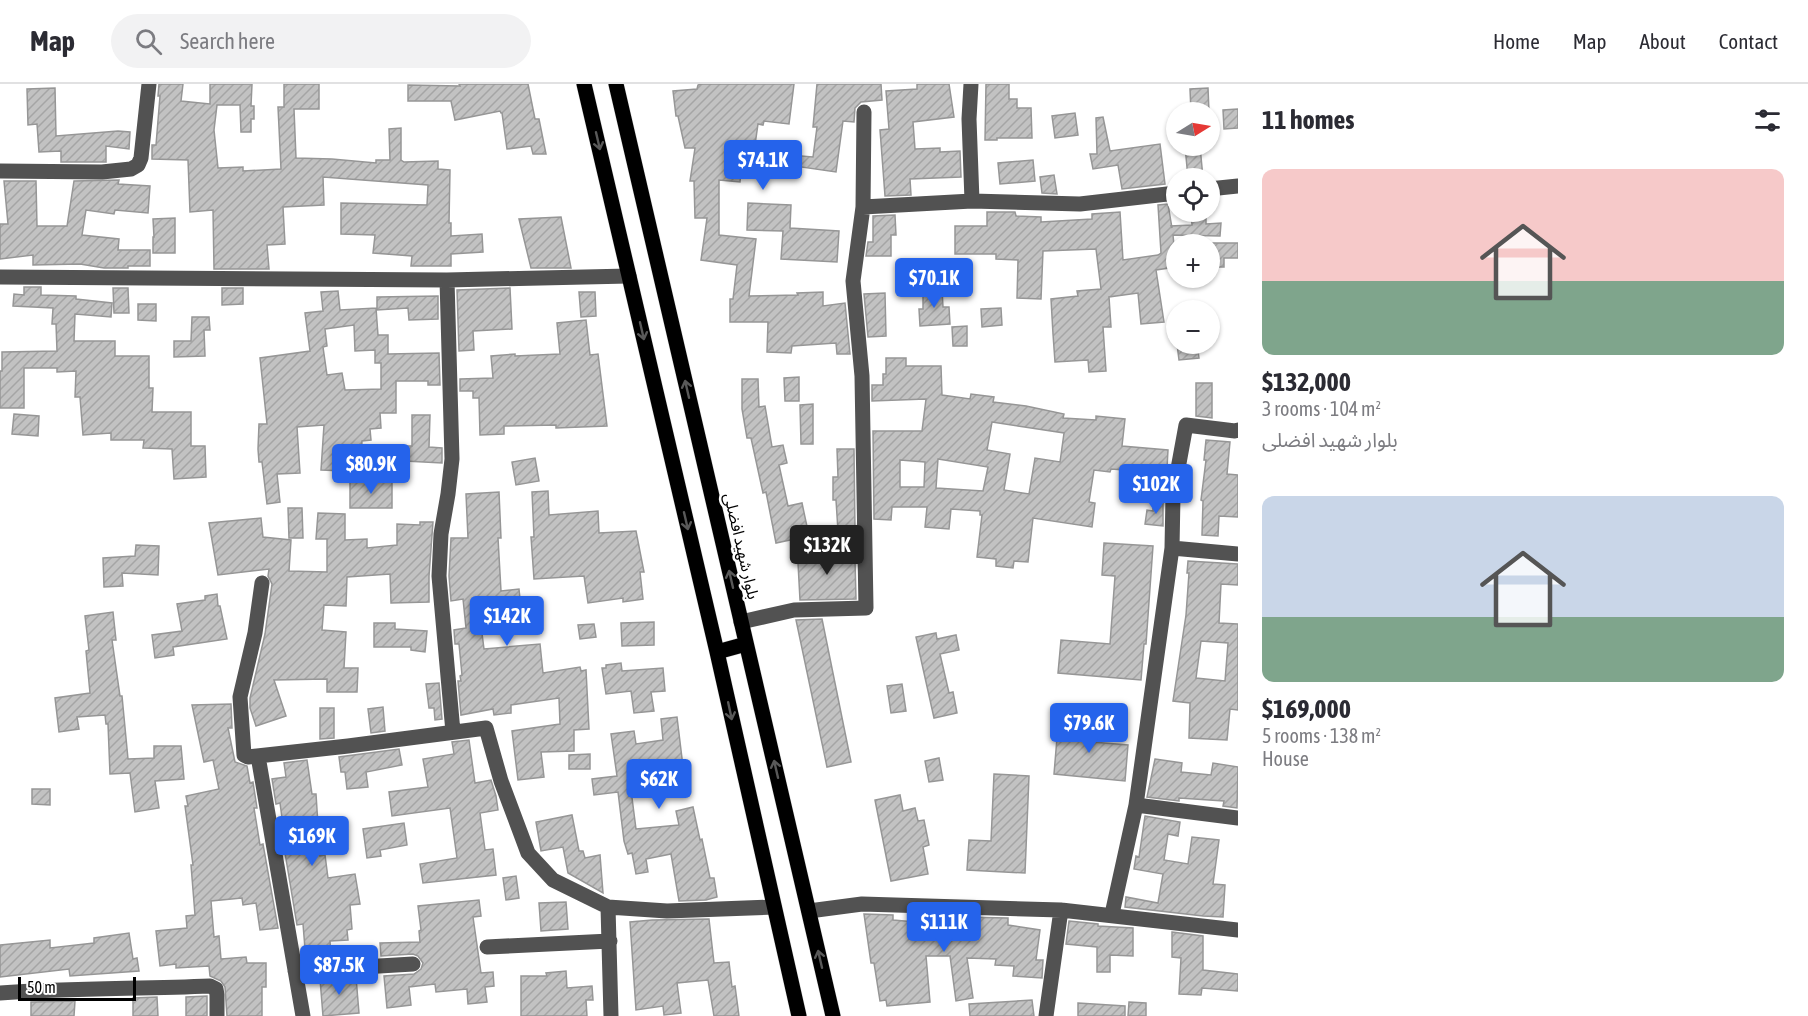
<!DOCTYPE html>
<meta charset="utf-8">
<style>
:root{--surface:#fff;--page:#f2f2f3;--text:#2b2b33;--muted:#7c7c81;--line:#e1e1e2;--accent:#2563eb}
body{margin:0;font-family:"Asap Condensed","Noto Sans Arabic",sans-serif;background:var(--page);color:var(--text);height:100vh;display:flex;flex-direction:column;font-size:22px;white-space:nowrap}
*{box-sizing:border-box;margin:0}
p{font-size:20px;color:var(--muted)}
.icon{flex:none;width:33px;height:33px;fill:none;stroke:currentColor;stroke-width:2;stroke-linecap:round;stroke-linejoin:round}
.map{position:relative;flex:1;overflow:hidden}
.details{display:flex;flex-direction:column;background:var(--surface);width:570px}
.details>*{flex:none}
.needle{width:39px;rotate:79deg}
.fabs{position:absolute;left:1166px;top:18px;display:grid;gap:12px}
.fabs a{display:grid;place-items:center;width:54px;height:54px;border-radius:50%;background:var(--surface);box-shadow:0 2px 4px #0004;font-size:30px}
.scale{position:absolute;left:18px;bottom:15px;width:118px;box-sizing:border-box;padding-left:6px;border:3px solid #000;border-top:0;font-size:16px;line-height:21px;white-space:nowrap;color:#000;-webkit-text-stroke:4px #fff;paint-order:stroke}
.price{position:absolute;translate:-50% -51px;padding:0 14px;border-radius:6px;background:var(--accent);color:#fff;font-size:20px;line-height:39px;filter:drop-shadow(0 2px 3px #0008)}
.price::after{content:'';position:absolute;left:50%;top:36px;width:18px;height:14px;margin-left:-9px;background:inherit;clip-path:polygon(0 0,100% 0,50% 100%)}
.price.active{background:#222;color:#fff}
ul{padding:0;list-style:none}
li{display:grid;align-content:center;gap:12px;height:318px;padding:0 24px}
li span{display:grid;place-items:center;height:186px;border-radius:12px;color:#555}
li>.icon{margin-inline-start:auto}
span .icon{width:108px;height:108px;fill:#fffc;stroke-width:1}
li b{font-size:26px}
h2{display:flex;justify-content:space-between;align-items:center;height:72px;padding:0 24px;font-size:26px}
header{display:flex;align-items:center;gap:36px;box-sizing:border-box;height:84px;padding:0 30px;background:var(--surface);border-bottom:2px solid var(--line)}
header strong{font-size:28px}
nav{display:flex;gap:33px;margin-inline-start:auto;font-size:21px}
.search{width:420px;height:54px;background:var(--page);display:flex;align-items:center;gap:15px;box-sizing:border-box;padding:0 21px;border-radius:33px;color:var(--muted);font-size:22px}
main{display:flex;flex:1;min-height:0}
.map>svg:first-child{display:block}
</style>
<header>
<strong>Map</strong>
<div class="search"><svg class="icon" aria-label="search" viewBox="0 0 24 24"><circle cx="10" cy="10" r="6"/><path d="M15 15l6 6"/></svg>Search here</div>
<nav><a>Home</a><a>Map</a><a>About</a><a>Contact</a></nav>
</header>
<main>
<div class="map">
<svg width="1238" height="932" viewBox="0 0 1238 932">
<defs>
<pattern id="building-hatch" width="6" height="6" patternUnits="userSpaceOnUse" patternTransform="scale(1.5)"><rect width="6" height="6" fill="#c2c2c2"/><path d="M-1 1l2-2M0 6l6-6M5 7l2-2" fill="none" stroke="#a5a5a5"/></pattern>
</defs>
<rect width="100%" height="100%" fill="#fff"/>
<path fill="url(#building-hatch)" stroke="#969696" stroke-width="1.5" fill-rule="evenodd" d="M159 0H183L181 17 210 20V0H252L251 22H254V35H251V48H241L240 21H217L214 46 218 84 243 83V87L281 85 278 23H284V0H319V25H294L296 74 332 75 376 79V76H390L389 45 401 44V76L404 78 438 77V85L450 86 449 139H451V152L482 150 483 168 451 170V182H411L412 172 373 169 375 151 341 150V119L427 121 428 101 323 93 324 121 283 123 285 160 267 161 269 185H214L213 126 190 128 188 76 152 75V61H156L160 12H158Z
M459 0H528L535 35H539L546 70H533L531 62 507 65 502 29H501L500 27 455 36 451 17H408V1L460 2Z
M701 0H794L789 40 764 37 763 41 758 40 754 68 813 73 817 43H813L817 0H881L882 16 861 18 855 24 854 38 843 37 836 88 795 82V86L758 83 757 90 741 88 740 98 719 96V151L756 155 749 212 798 211 797 209 823 208V222L845 219 850 270H837L836 259 792 262 791 269 767 268 768 238H730V215H733L737 181 701 176 707 134H695L694 97H690L695 64H685L678 32H676L673 7 697 5 698 1Z
M917 0H949L954 33 913 38 915 65 940 64V68L960 67 961 93 910 95 911 111 885 112 880 46 889 45 886 7 917 5Z
M986 0H1009V15H1017V24H1031L1032 54H997V56H985Z
M55 4 56 52 118 47 130 48 129 65 106 62V78H61V67L39 68 37 40 28 41 27 5Z
M1208 4 1209 28H1191L1190 5Z
M1238 25V44L1224 45 1223 26Z
M1075 29 1078 51 1055 54 1052 32Z
M1103 33 1110 67 1160 60 1165 100 1122 105 1118 81 1093 85 1090 70H1097L1096 34Z
M1185 62H1200L1203 94H1188Z
M1033 76 1035 97 1000 100 998 79Z
M1054 91 1057 110 1042 109 1040 93Z
M119 96 118 100 150 102 148 129 115 126 114 130 86 126 82 151 119 155 118 166H150V182H128V184H104L80 180 33 181V171L0 175V140H8L4 97H36L37 142H67L74 97Z
M748 119 791 121 790 144 839 147 837 178 781 175 783 147 747 146Z
M1168 120 1172 144 1171 142 1192 141 1191 128H1206V140L1221 139 1220 152 1173 151 1176 183 1156 186 1164 238 1141 240 1138 209 1109 213 1111 243H1103L1106 287 1089 288 1088 276 1055 278 1053 250 1051 215 1078 212 1077 207 1101 205 1096 165 1043 167 1041 215 1017 214 1018 176 996 175V170H955V142H987V128H1015L1016 132 1041 133V138L1092 135V130L1120 128 1123 176 1158 171 1161 169 1158 121Z
M895 131 896 151H891V172H866L868 158H873V132Z
M561 133 571 184H531L519 135Z
M175 134V169H153V153H154L153 135Z
M1209 159H1238V174H1224V183H1209Z
M24 203H41V211L76 212V215L112 219 111 233 75 230 74 257H115V272H149V304H153L152 328H191V362H205L206 393 174 395 172 365 143 364 144 356H111V349L83 351 80 313H75L76 287 57 288V284H24V324H0V287H2V268L57 267 56 240H52L53 224 13 222 14 210 24 211Z
M113 204H128L129 229H114Z
M222 204H243V220L222 221Z
M510 204 512 245 473 247 474 266 459 267 457 206Z
M942 205 943 223H949L950 240 920 242 919 225H923V207Z
M338 207 340 226 376 224 378 251H388V270L439 269 440 301H428V297H396V329H380L381 344 370 345 371 356 362 357 360 393 346 392V387L321 386 324 341 297 343 300 389 277 390 280 418 267 420 262 378H259L258 365 259 340H267L260 274 310 267 305 229 323 227 321 208ZM354 241 355 267 375 266V279H381V305L345 306 342 289 327 291 323 263 327 262 325 245Z
M579 208H595L596 232 581 233Z
M885 209 886 252 868 253 864 210Z
M438 212V235L409 236 408 224 377 226V213Z
M138 220H156V237L138 236Z
M1001 224 1002 241 982 243 981 225Z
M192 233H209L210 246H204L205 272 174 273V257H191Z
M586 236 590 271 598 270 607 342 556 344V341L504 342V350L480 351 479 314H473V307H460V295L493 294 491 272 515 270V272L560 270 557 239Z
M967 242V262H953L952 243Z
M1177 260H1197L1199 274 1179 276Z
M886 274H906V282H941L942 311 970 315 971 310 994 313 993 318 1026 322 1064 330 1063 334 1096 336V332L1125 335 1122 362 1168 366 1167 384 1137 382V387L1111 385 1110 388 1094 386 1089 418 1095 419 1092 443 1033 434 1028 478 1014 477 1013 484 996 482V475L977 473 982 431H980V427L951 425 949 445 925 443 927 423H892L891 436 874 435 873 347H922L926 315 872 317V301H883V290H886ZM992 338 1064 349 1060 378 1035 374 1029 410 1004 406 1010 370 987 366ZM938 375 988 383 983 407 936 404ZM900 376 925 378 924 403H900Z
M799 293V317H785L784 294Z
M742 295H758L759 323 765 322 772 363 783 361 787 379 779 381 788 422 802 419 809 452 776 459 766 408 763 409 751 354H747L742 325Z
M1196 299H1212V334L1196 332Z
M813 320V360H801L800 321Z
M14 330 39 332 38 352 12 350Z
M412 331H430L429 363 442 364V379L405 377 406 362H412Z
M1206 356 1230 358 1227 390 1238 391V433L1219 432 1218 452 1202 451 1203 417 1201 416 1206 376H1204Z
M837 365H854L855 446 838 447 836 416H833V393H838Z
M535 374 539 397 516 401 512 378Z
M350 397 392 398V424H350Z
M548 407 549 431 598 427 599 449 636 447 644 488H640L643 515 623 518V514L588 519 584 492 534 495 531 453H534L532 408Z
M499 408 501 454H498L501 507 519 505 521 525 508 527V523L479 526 484 565 540 560 543 589 580 583 581 587 586 586 589 645 574 646V667L541 668 544 693 518 696 512 647 560 640 559 614 511 621V629L494 631 493 625 461 631 458 597H461L460 592 462 591 459 560H455L454 546 466 544 463 515 451 517 449 492 451 454H468L466 410Z
M1153 418H1163V442L1145 440 1147 426 1153 427Z
M288 424H302L303 454H289Z
M318 429 345 430V456L367 455V464L397 461V440L420 441V438H433L429 492V518L391 519 390 490 347 493 346 522 324 521 322 546 346 548 344 584H358L357 608H327V595L274 596 286 632 256 642 250 624V614L265 550 272 500 268 492 269 485 218 491 209 439 261 434 263 453 291 456 289 487 327 488V455H316Z
M836 457 838 477 855 476 856 515 800 516 798 479 817 478 815 459Z
M1104 459 1153 462 1146 560H1144L1141 596 1058 589 1061 556 1110 560 1115 492 1102 491Z
M136 461 159 462 158 491 122 489 123 502 104 503 103 474 135 472Z
M1188 477 1238 480V501L1221 500 1219 539 1238 540V626L1230 625 1227 656 1189 654 1190 619 1173 617 1186 531 1189 489H1187ZM1201 557 1228 559 1225 597 1196 594Z
M217 510 218 522H220L227 555 173 563 174 571 155 574 152 551 182 547 177 520 205 516V512Z
M113 528 116 556H112L120 612H122L128 675 154 674V662H181L184 695 155 697 159 724 135 728 130 689 110 690 108 640H106L105 631 77 633 79 645 59 648 55 614 90 609 86 567 89 566 85 532Z
M822 535 851 678 827 683 796 536Z
M654 538V561L622 562 621 539Z
M374 539H395V545L427 547 425 568 411 566V563H374Z
M594 540 596 553 580 555 578 541Z
M936 549 937 555 956 551 959 566 940 570 949 609 953 608 957 629 934 634 916 553Z
M621 579 622 587 663 584 665 607 651 608 654 627 634 629 631 607 606 610 602 584H606V581Z
M439 599 442 635 435 636 434 624H429L426 600Z
M902 600 906 627 891 629 887 602Z
M231 620 232 644H228L235 678 247 682 250 699 253 698 257 724H254L260 761 263 760 278 844 260 846 256 819 243 821 242 814 211 817 214 853 219 852 221 875 246 873 247 879H266V903H262V932H227L225 903 221 897 210 892 209 882 176 884V880L160 882 156 847 187 844 186 832 195 831 191 781H193L185 722H188L186 712 219 705 213 676 204 678 192 621Z
M383 623 385 647 371 649 368 625Z
M320 624H334V654L320 655Z
M677 633 685 699 631 706 636 745 679 741 676 727 693 723 700 756 702 755 710 794H714L717 813 706 816 679 817 671 770 646 775 648 788 636 790 632 769 628 770 624 757 618 708 594 711 592 695 617 692 611 650 634 647 636 660 663 656 661 635Z
M1067 634 1094 636 1092 658 1128 661 1125 697 1054 690 1057 654 1066 655Z
M469 656 475 699 491 696 496 712 498 726 480 729 485 766 493 765 496 791 423 799 420 780 457 774 450 724 392 732 389 708 428 703 423 675 454 670 452 658Z
M399 665 402 681 366 688 368 703 347 705 345 688H341L339 673Z
M590 670V685H569V671Z
M939 674 943 696 929 698 925 677Z
M1155 675 1182 679 1181 688 1211 691 1213 679 1238 683 1237 724 1223 722 1224 717 1179 714V717L1147 713Z
M307 676 312 710H316L320 772 325 771 328 794 355 790 360 820 350 821 352 845 347 846 348 856 330 857 331 875 306 877 303 840 297 841 283 757 285 756 280 719 276 720 272 695 286 693 284 679Z
M994 690 1029 692 1025 789 967 786 969 756 991 757Z
M32 705H50V721L32 720Z
M900 711 903 727 915 724 918 737 924 736 929 761 923 763 928 790 891 797 875 716Z
M572 731 579 767H583L585 774 600 771 603 809 568 789 563 763 541 767 536 738Z
M1145 732 1180 738 1178 752 1168 750 1164 776 1188 780 1192 753 1219 756 1213 800 1225 801 1223 833 1203 832 1125 823 1126 813 1158 819 1163 790 1134 785 1136 772 1139 773Z
M404 739 407 761 380 766 381 772 367 774 363 745Z
M516 792 519 814 506 816 503 794Z
M479 816 481 832 473 833 481 889 493 888 494 902 485 903 487 918 468 920 467 905 436 908 435 900 409 903 411 921 387 924 384 892 414 890 421 885 423 879 418 872 413 870 381 872 380 859 420 858 419 847 421 846 418 822Z
M566 818 568 845 541 847 539 819Z
M864 830 893 831V836L927 839 926 842 959 841V833L1008 834V841L1040 846 1036 876H1043L1042 894 1013 892 1014 882 995 881 996 875 967 874 973 914 956 917 950 872H926L930 918 887 922 886 916 880 917 874 879H871Z
M709 835 714 879 729 878 732 903 735 902 739 932H714L708 896 677 899 681 929 664 931 663 922 636 926 630 838 652 836Z
M1069 837 1098 840V842L1133 844V872L1110 871V888H1097V863L1066 860Z
M1172 848 1203 852V886L1238 890V907L1202 904 1201 911 1179 910 1181 874 1172 873Z
M129 849 133 875 137 874 139 887 70 892 69 885 0 893V861L50 856V864L94 859V854Z
M566 887 567 904 592 902 593 916H586L587 932H521V892H547L546 889Z
M356 893 359 929 323 932 320 895Z
M207 912V932H186V913Z
M157 913 158 932H133V914Z
M1032 916 1034 932H970L969 920Z
M75 917 74 932H31V918Z
M1129 918 1146 919V932H1128Z
M1078 919 1125 922V932H1078Z"/>
<g fill="none" stroke-linecap="round" stroke-linejoin="round">
<defs>
<path id="major" d="M584 0 717 568 799 932
M616 0 833 932
M717 568 746 560"/>
</defs>
<use href="#major" stroke="#dbdbdb" stroke-width="16"/>
<path stroke="#525252" stroke-width="15" d="M971 0 969 35 972 117
M0 87 102 88 131 85 138 81 141 74 149 0
M1209 105 1238 102
M863 123 972 117 1080 120 1176 109
M0 193 447 196 629 192
M447 196 452 375 448 410 441 450 439 492 453 648
M1172 464 1238 470
M262 499 255 549 240 613 244 671 248 673 348 662 486 644 501 697 528 769 553 796 608 823 667 827 774 823
M741 538 794 526 866 524 862 292 853 197 863 123 864 28
M258 672 303 932
M1136 721 1238 734
M608 823 611 932
M809 827 862 820 1061 826 1238 846
M1112 830 1136 721 1172 464 1173 412 1186 341 1235 347 1238 346
M487 863 610 857
M295 887 413 880
M0 909C70 904 140 905 210 902L216 905 217 911V932
M1046 932 1061 826"/>
<use href="#major" stroke="#000" stroke-width="15"/>
</g>
<defs><path id="oneway-shaft" d="M-6 0H5M1.5-3L5.5 0L1.5 3" fill="none" stroke-width="1.6" stroke-linecap="round" stroke-linejoin="round" transform="scale(1.5)"/></defs>
<g stroke="#595959">
<use href="#oneway-shaft" transform="translate(598 57) rotate(77)"/>
<use href="#oneway-shaft" transform="translate(642 247) rotate(77)"/>
<use href="#oneway-shaft" transform="translate(687 305) rotate(-103)"/>
<use href="#oneway-shaft" transform="translate(686 437) rotate(77)"/>
<use href="#oneway-shaft" transform="translate(731 495) rotate(-103)"/>
<use href="#oneway-shaft" transform="translate(730 627) rotate(78)"/>
<use href="#oneway-shaft" transform="translate(776 685) rotate(-103)"/>
<use href="#oneway-shaft" transform="translate(820 875) rotate(-103)"/>
</g>
<g text-anchor="middle" stroke-width="5" stroke-linejoin="round" paint-order="stroke">
<g font-size="16" fill="#000" stroke="#fff">
<text transform="translate(742 462) rotate(77)" y="6">بلوار شهید افضلی</text>
</g>
</g>
</svg>
<div class="fabs">
<a><svg class="needle" viewBox="-14 -14 28 28"><path d="M0-13l5 13h-10z" fill="#e53935"/><path d="M0 13l5-13h-10z" fill="#7c7c81"/></svg></a>
<a><svg class="icon" aria-label="locate" viewBox="0 0 24 24"><circle cx="12" cy="12" r="6"/><path d="M12 2v4M12 18v4M2 12h4M18 12h4"/></svg></a>
<a>+</a>
<a>−</a>
</div>
<div class="scale">50 m</div>
<b class="price" style="left:763px;top:107px">$74.1K</b>
<b class="price" style="left:934px;top:225px">$70.1K</b>
<b class="price" style="left:371px;top:411px">$80.9K</b>
<b class="price" style="left:1156px;top:431px">$102K</b>
<b class="price active" style="left:827px;top:492px">$132K</b>
<b class="price" style="left:507px;top:563px">$142K</b>
<b class="price" style="left:1089px;top:670px">$79.6K</b>
<b class="price" style="left:659px;top:726px">$62K</b>
<b class="price" style="left:312px;top:783px">$169K</b>
<b class="price" style="left:944px;top:869px">$111K</b>
<b class="price" style="left:339px;top:912px">$87.5K</b>
</div>
<section class="details">
<h2>11 homes<svg class="icon" aria-label="filters" viewBox="0 0 24 24"><path d="M4 7h16M4 17h16"/><circle cx="9" cy="7" r="2"/><circle cx="15" cy="17" r="2"/></svg></h2>
<ul>
<li><span style="background:linear-gradient(#f6c9c9 60%,#7fa58c 0)"><svg class="icon" aria-label="home" viewBox="0 0 24 24"><path d="M3 11l9-7 9 7M6 9v11h12V9"/></svg></span><div><b>$132,000</b><p>3 rooms · 104 m²</p><p>بلوار شهید افضلی</p></div></li>
<li><span style="background:linear-gradient(#c9d6e8 65%,#7fa58c 0)"><svg class="icon" aria-label="home" viewBox="0 0 24 24"><path d="M3 11l9-7 9 7M6 9v11h12V9"/></svg></span><div><b>$169,000</b><p>5 rooms · 138 m²</p><p>House</p></div></li>
</ul>
</section>
</main>
